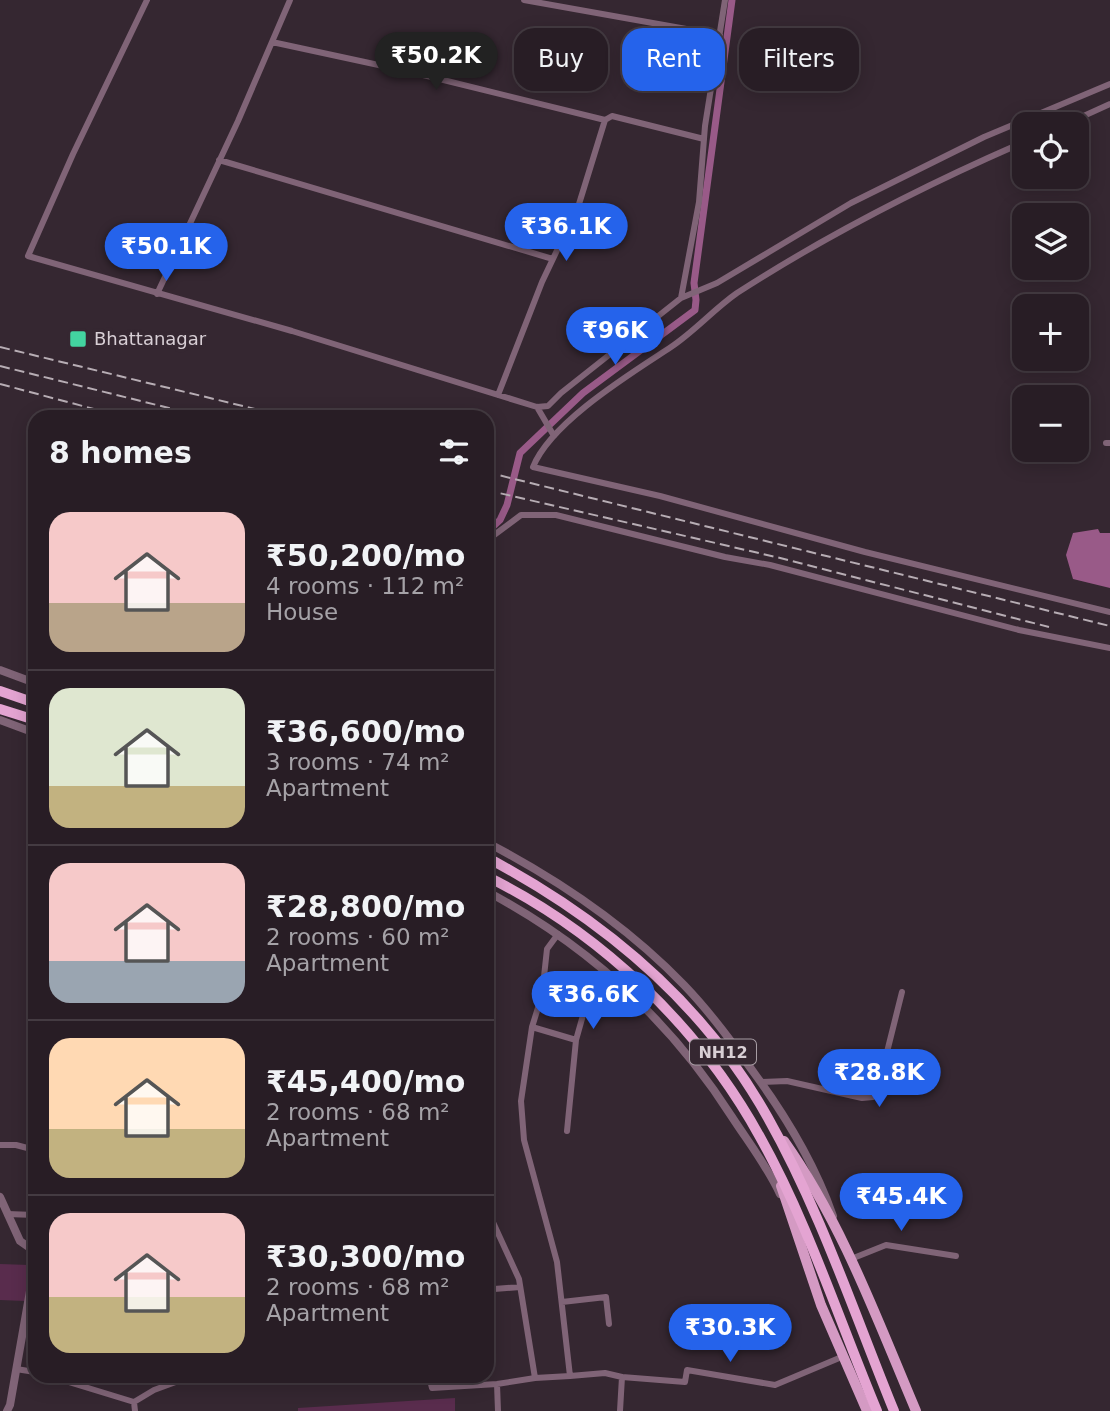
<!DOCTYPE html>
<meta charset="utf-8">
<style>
:root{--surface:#281d25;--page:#30262d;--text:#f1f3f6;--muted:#a5a2a7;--line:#443b42;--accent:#2563eb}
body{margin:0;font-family:"DejaVu Sans",sans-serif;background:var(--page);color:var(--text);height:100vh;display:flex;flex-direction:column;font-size:26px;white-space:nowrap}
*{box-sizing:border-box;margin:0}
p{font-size:23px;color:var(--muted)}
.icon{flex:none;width:38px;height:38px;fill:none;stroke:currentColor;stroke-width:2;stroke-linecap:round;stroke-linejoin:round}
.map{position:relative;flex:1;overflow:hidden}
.side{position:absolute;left:28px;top:410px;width:466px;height:973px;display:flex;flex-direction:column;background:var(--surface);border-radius:21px;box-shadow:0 4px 18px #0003,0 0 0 2px var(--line)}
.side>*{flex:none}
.banner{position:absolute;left:514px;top:28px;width:490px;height:63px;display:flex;gap:14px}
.tools{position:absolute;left:1012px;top:112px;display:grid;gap:14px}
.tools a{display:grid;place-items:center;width:77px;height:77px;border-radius:14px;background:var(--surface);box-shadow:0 4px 18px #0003,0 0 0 2px var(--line);font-size:35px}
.price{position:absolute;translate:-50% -60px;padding:0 16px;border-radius:24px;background:var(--accent);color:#fff;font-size:23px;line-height:46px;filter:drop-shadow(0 2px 4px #0008)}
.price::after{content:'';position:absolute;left:50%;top:42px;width:21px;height:16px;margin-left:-10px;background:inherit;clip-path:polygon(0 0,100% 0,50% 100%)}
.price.current{background:#222;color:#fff}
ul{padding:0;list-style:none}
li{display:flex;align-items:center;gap:21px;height:175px;padding:0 21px}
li+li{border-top:2px solid var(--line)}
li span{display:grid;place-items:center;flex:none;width:196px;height:140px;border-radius:21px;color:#555}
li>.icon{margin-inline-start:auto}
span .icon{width:84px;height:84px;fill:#fffc;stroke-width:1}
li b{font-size:30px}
h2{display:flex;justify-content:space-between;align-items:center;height:84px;padding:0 21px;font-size:30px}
.tag{padding:0 24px;border-radius:21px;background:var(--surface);box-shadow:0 4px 18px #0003,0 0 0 2px var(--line);font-size:24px;line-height:63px}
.tag.current{background:var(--accent);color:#fff}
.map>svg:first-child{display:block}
</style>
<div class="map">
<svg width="1110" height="1411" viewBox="0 0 1110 1411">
<rect width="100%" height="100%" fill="#352731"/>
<path fill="#592c4d" d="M0 1264 29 1265 25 1301 0 1300Z
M455 1398V1411H298V1408Z"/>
<path fill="#995a88" d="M1098 529 1100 533H1110V588L1073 579 1066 555 1073 533Z"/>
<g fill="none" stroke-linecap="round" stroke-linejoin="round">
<path stroke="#995a88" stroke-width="7" d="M486 533 500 520 507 505 520 453 583 393 695 310 696 300 694 283 732 0"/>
<path stroke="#806477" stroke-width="6" d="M147 0 73 154 28 256 292 331 537 407 548 406 561 393 681 298 717 283 851 203 984 137 1110 84
M524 0 720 35
M272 42 411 72 605 120 612 116 704 139
M1066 124 1110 104
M1024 142C925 185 827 235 737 293 714 309 695 331 671 347 630 374 551 422 533 467L660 496 865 552 1110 612
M219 160 553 259
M157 294 238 121 290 0
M681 298 699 202 705 126 725 0
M498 395 542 282 579 204 605 120
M537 407 554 436
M1106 443H1110
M486 541 521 515H556L725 557 770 565 1019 630 1110 648
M558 934 547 949 542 995 532 1027 521 1101 524 1140 557 1262 570 1376 605 1373 622 1377 620 1411
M543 985 589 994 576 1040 567 1131
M532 1027 576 1040
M761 1082 787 1081 862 1098 873 1097 877 1092 902 992
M0 1145H16L35 1150
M486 1207 519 1279 535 1378 570 1376
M7 1214 35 1215
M851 1259 886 1245 956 1256
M494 1289 520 1287
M562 1302 606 1297 609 1324
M16 1369 35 1372
M49 1376 134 1402 135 1411
M338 1376H342
M429 1376 432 1388 497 1384 535 1378
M622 1377 685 1382 687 1370 775 1385 844 1356
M497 1384 498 1411
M134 1402 154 1390 192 1376"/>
<path stroke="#806477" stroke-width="8" d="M0 670 35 683
M0 720 35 733
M486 842C559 880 627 926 684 985 711 1013 734 1045 757 1077 789 1121 815 1165 833 1216
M486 891C588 945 670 1020 732 1117 749 1143 767 1166 780 1194
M0 1197 20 1241 30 1248 33 1259 30 1291 10 1405 7 1411"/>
<path stroke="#d49ac3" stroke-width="10" d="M784 1141C842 1223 877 1319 916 1411
M781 1186 821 1305 867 1411"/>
<path stroke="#e4a4d2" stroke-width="10" d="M0 691 35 703
M0 709 35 720
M486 857C601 918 704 1003 768 1118 820 1210 854 1313 894 1411
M486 876C600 932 699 1026 760 1137 808 1223 839 1320 877 1411"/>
<path stroke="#b7adb4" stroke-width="2" stroke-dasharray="10 5" stroke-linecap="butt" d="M0 347 284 416
M0 366 201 416
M0 384 120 416
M274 409 305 416
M486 472 1110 626
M486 490 776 557 1049 627"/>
</g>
<rect fill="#43d4a0" stroke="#352731" stroke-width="2.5" x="69" y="330" width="18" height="18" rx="3.5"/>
<g text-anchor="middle" stroke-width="7" stroke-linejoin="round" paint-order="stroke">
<rect fill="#352731" stroke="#a79da4" stroke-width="2" x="690" y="1039.5" width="66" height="25" rx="5"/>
<g font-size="16" font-weight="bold" fill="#d8cfd5">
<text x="723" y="1058">NH12</text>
</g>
<g font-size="18" fill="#d8cfd5" stroke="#352731" text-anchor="start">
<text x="94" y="345">Bhattanagar</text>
</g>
</g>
</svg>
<div class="tools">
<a><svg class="icon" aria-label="locate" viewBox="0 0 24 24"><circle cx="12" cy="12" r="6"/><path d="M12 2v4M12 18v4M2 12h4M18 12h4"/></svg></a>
<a><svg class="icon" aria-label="layers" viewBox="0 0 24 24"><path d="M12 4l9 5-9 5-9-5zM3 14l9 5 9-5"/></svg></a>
<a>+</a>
<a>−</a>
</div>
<b class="price current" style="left:436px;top:92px">₹50.2K</b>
<b class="price" style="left:566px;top:263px">₹36.1K</b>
<b class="price" style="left:166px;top:283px">₹50.1K</b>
<b class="price" style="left:615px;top:367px">₹96K</b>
<b class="price" style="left:593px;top:1031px">₹36.6K</b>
<b class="price" style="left:879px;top:1109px">₹28.8K</b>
<b class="price" style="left:901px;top:1233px">₹45.4K</b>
<b class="price" style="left:730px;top:1364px">₹30.3K</b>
<div class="banner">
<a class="tag">Buy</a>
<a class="tag current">Rent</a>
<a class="tag">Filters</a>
</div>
<section class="side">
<h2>8 homes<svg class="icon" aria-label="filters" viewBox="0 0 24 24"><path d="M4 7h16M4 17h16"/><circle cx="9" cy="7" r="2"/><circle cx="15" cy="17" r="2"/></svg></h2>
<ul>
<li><span style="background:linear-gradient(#f6c9c9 65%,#b9a48a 0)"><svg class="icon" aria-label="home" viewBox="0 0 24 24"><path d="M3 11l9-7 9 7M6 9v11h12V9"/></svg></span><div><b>₹50,200/mo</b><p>4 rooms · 112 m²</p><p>House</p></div></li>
<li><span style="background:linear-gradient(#dfe7d0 70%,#c2b280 0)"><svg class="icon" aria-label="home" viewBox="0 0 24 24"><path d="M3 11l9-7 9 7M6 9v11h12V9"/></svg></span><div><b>₹36,600/mo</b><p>3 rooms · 74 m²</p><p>Apartment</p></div></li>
<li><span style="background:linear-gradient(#f6c9c9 70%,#9aa5b1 0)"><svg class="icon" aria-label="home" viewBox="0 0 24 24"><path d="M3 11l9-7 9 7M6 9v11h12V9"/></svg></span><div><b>₹28,800/mo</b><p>2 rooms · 60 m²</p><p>Apartment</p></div></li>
<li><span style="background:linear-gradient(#ffd9b3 65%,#c2b280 0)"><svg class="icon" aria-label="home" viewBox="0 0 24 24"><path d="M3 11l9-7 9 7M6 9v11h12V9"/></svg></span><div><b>₹45,400/mo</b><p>2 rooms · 68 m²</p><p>Apartment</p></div></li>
<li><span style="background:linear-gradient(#f6c9c9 60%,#c2b280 0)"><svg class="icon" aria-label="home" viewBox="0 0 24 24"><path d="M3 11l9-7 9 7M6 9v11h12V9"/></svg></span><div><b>₹30,300/mo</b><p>2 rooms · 68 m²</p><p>Apartment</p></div></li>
</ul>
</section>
</div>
